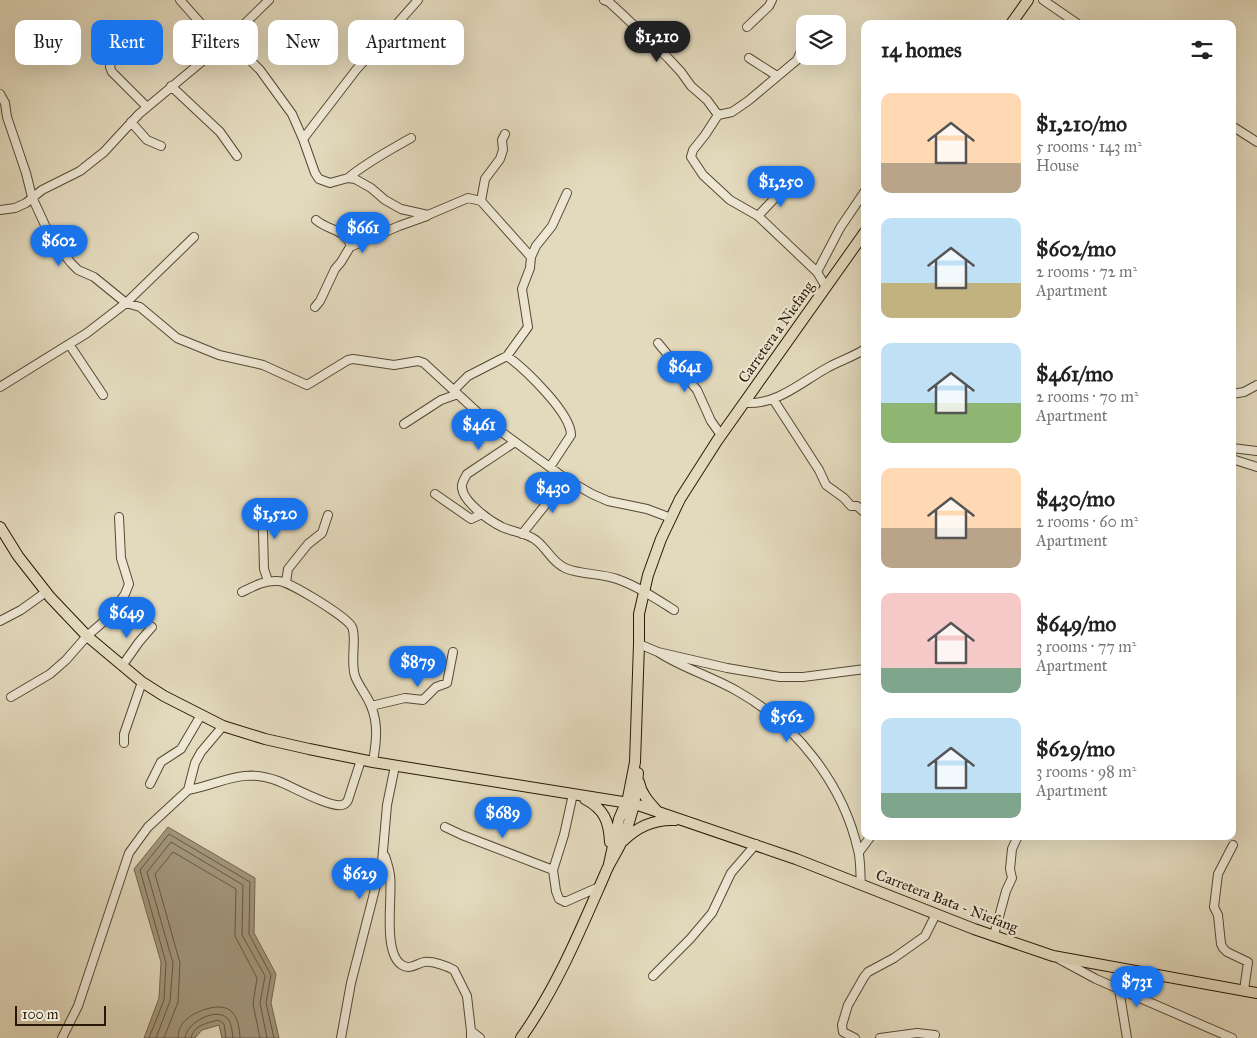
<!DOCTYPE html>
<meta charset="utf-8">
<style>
:root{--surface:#fff;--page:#f6f6f6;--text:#222;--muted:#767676;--accent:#1a73e8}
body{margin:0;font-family:"IM FELL Great Primer",serif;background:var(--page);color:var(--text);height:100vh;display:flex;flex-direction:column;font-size:19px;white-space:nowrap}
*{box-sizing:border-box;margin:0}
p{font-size:16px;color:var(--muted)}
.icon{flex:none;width:28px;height:28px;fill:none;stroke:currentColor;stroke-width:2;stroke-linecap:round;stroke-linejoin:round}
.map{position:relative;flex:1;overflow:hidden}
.drawer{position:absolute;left:861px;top:20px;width:375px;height:820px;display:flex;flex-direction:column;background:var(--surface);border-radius:10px;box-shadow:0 5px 20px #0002}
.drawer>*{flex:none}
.guide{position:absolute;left:15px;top:20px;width:475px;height:45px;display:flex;gap:10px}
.fabs{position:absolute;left:796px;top:15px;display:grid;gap:10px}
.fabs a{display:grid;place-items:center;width:50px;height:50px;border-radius:10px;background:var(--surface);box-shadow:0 5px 20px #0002;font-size:25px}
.scale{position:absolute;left:15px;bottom:12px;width:91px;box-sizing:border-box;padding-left:5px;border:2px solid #281805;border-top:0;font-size:14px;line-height:18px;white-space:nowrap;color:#281805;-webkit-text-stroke:4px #ede7d4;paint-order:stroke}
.price{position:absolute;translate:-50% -42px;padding:0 11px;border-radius:18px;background:var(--accent);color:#fff;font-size:16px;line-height:32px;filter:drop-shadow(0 1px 2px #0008)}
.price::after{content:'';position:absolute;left:50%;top:30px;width:15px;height:11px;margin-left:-8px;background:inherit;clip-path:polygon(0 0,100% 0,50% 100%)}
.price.active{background:#222;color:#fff}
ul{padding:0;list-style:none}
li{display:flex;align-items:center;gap:15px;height:125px;padding:0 20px}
li span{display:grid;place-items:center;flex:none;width:140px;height:100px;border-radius:10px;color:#555}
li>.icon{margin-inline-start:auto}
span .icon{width:60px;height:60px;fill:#fffc;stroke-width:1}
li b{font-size:21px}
h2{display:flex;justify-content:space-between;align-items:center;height:60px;padding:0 20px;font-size:21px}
.tag{padding:0 18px;border-radius:10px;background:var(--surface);box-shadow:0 5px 20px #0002;font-size:18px;line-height:45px}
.tag.active{background:var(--accent);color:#fff}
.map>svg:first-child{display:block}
</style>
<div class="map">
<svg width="1257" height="1038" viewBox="0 0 1257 1038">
<rect width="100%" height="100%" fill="#e3dabd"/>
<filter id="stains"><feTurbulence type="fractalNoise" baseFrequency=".004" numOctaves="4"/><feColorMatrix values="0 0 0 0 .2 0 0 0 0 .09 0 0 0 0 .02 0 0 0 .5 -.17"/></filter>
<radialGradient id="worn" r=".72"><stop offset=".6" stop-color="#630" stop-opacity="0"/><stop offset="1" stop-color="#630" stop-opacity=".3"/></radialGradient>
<path fill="#a3987e" stroke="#72654e" d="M168 827 255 878 254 933 276 974 271 1003 279 1038H222L219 1025 202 1030 195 1038H144L159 998 161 962 134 869Z"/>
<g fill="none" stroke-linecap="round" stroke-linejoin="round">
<path stroke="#665842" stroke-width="1" d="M149 1038 164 1000 166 963 140 870 169 834 250 882 249 934 271 975 266 1003 274 1038
M156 1038 170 1001 173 963 147 872 171 842 243 885 242 935 265 976 260 1003 267 1038
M164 1038 178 1002 180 963 155 874 173 852 236 889 235 936 257 978 253 1004 260 1038
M178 1038C178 1021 192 1014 206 1009 231 1002 239 1014 240 1038
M185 1038C186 1022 218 1006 228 1019 232 1024 232 1032 233 1038
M191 1038C193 1025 208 1023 218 1020L224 1024 226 1038"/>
<defs>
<path id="minor" d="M180 0 220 45
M604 0 609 2 622 14 668 58 681 72 691 86 707 100 718 115
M1043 0 1078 24
M747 27 769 6 772 0
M229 39 260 70 292 114 303 139 315 173 319 179 330 183 348 178 355 179 371 188 385 200 401 209 428 215 468 198 481 201 531 257 530 268 522 289 528 327 507 356 468 376 454 390
M803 47 797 60 748 101 732 112 718 115 705 135 693 150 691 157 703 175 730 200 758 216 817 272 826 287
M113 55 110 67 112 72 147 107
M749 58 777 76
M171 86 220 132 237 156
M0 94 5 103 7 117 26 173 32 197 50 236 71 263 78 270 94 277 126 303 140 307 177 338 219 355 263 365 307 385 348 360 353 359 394 365 418 361 424 363 488 422 566 479 592 494 608 501 647 509 671 518
M131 122 147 140 161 146
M1232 126 1257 142
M303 139 356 70 418 0
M348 178C367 162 390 150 411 138
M481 201 485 179 500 159 503 150 502 140 505 134
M0 210 15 208 26 203 42 190 80 171 104 152 139 114 229 39 269 0
M758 216 788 184
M316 220C329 231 345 229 351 246
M531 257 536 246 552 226 567 193
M817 272 840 228 865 191
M315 307 320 301 335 269 341 262 350 247 399 226 427 216
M658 343 697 390 711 421 721 435
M69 344 103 395
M507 356C525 369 571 413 571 435L550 467
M0 387 87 333 126 303 194 237
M1232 394 1244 392 1257 385
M773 399 819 470 826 485 844 498 851 506H857L865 513
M745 403C777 405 800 383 827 368 839 361 853 357 865 349
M404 424 441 400 458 394
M515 442 467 474C465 478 461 483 462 488 464 503 490 521 502 527 513 532 528 533 537 541 548 550 552 562 565 568 581 575 600 573 617 579 637 586 655 598 674 610
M1232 448 1257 451
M1232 459 1257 467
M435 494 471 519 482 514
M258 505 263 532 264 569 268 581
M522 534 566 479
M286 582 288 569 308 544 322 533 328 515
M242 592C254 586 265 580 278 581 289 581 347 617 352 627 357 637 350 661 355 676 359 687 367 695 371 706 379 725 376 743 373 762
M0 621 21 610 46 592
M639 644 658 652 727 668 780 677H803L865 669
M658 652C682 668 711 676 737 691 796 724 843 784 858 850 861 861 860 874 861 885
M122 666 139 642 152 627
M11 697 50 674 66 660 87 636 110 616 125 594 129 584 121 558 119 517
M371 706 405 698 423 700 436 687 447 683 453 652
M124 743V734L142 682
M150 784 161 762 181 749 201 715
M188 790C222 784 242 767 278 781 291 786 330 808 342 805 346 804 346 803 348 800L361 760
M573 794 564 835 553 870 556 891 559 899 565 902 599 887
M445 827 462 835 553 870
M1233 845 1218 874 1214 907 1218 915 1221 944 1223 948 1227 952 1248 962 1244 990
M859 852 871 836
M385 856C387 862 389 868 390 875 393 895 382 953 402 965 410 970 416 964 424 962 433 961 447 966 454 970L467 996 471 1031
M994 935 1006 891 1012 878 1010 869 1012 849 1018 836
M1059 959 1096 979 1232 1038
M653 976 690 939 712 913 731 873 756 844
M1119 989 1127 1038
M62 1038 78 1006 129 853 148 827 188 790 195 763 201 752 223 726
M341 1038 351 983 382 862 387 805 395 766
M471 1038V1031L480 1038
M855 1038 843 1032 842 1025 848 1005 864 977 868 972 894 958 925 936 936 914
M880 1038 917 1033 935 1035"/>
<path id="major" d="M1011 24 1028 0
M0 527 18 556 50 597 87 636 142 682 164 696 223 726 265 739 309 749 373 762 635 804 796 859 974 929 1053 956 1257 993
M639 782C641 794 650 803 658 812
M585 799C604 809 609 821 610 842
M623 841C638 826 654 819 675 820
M609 864 619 819 628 798 635 762 639 644V614L648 575 661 539 680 499 717 441 865 232
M521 1038C557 987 580 931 605 874 609 863 616 854 621 843 631 821 637 798 638 773"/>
</defs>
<use href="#minor" stroke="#574833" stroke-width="10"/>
<use href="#major" stroke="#281805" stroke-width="12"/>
<use href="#minor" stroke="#ede7d4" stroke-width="8"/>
<use href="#major" stroke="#e3dabd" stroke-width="10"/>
</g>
<g text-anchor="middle" stroke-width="4.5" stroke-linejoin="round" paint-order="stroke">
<g font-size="15" fill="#281805" stroke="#ede7d4">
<text transform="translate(776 332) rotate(-55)" y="5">Carretera a Niefang</text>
<text transform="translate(947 901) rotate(21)" y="5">Carretera Bata - Niefang</text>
</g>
</g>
<rect width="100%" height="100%" filter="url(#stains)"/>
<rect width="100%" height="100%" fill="url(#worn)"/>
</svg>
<div class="fabs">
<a><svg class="icon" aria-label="layers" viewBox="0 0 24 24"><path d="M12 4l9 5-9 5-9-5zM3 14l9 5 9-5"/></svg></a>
</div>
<div class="scale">100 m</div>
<b class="price active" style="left:657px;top:63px">$1,210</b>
<b class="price" style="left:781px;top:208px">$1,250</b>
<b class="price" style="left:363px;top:254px">$661</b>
<b class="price" style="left:59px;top:267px">$602</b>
<b class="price" style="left:685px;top:393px">$641</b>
<b class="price" style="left:479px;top:451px">$461</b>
<b class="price" style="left:553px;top:514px">$430</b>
<b class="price" style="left:275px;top:540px">$1,520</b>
<b class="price" style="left:127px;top:639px">$649</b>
<b class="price" style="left:418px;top:688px">$879</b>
<b class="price" style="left:787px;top:743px">$562</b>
<b class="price" style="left:503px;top:839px">$689</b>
<b class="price" style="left:360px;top:900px">$629</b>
<b class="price" style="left:1137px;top:1008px">$731</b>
<div class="guide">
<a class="tag">Buy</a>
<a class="tag active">Rent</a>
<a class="tag">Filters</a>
<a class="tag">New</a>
<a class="tag">Apartment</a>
</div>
<section class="drawer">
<h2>14 homes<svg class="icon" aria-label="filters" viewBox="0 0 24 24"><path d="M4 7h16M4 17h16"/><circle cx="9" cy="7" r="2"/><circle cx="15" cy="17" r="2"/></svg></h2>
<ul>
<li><span style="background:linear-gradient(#ffd9b3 70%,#b9a48a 0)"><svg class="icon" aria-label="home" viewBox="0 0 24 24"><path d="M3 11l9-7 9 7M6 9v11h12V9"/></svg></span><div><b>$1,210/mo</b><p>5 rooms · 143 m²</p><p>House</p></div></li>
<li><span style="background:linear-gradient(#bfe0f5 65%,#c2b280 0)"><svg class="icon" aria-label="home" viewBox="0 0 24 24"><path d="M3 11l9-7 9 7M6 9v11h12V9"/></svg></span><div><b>$602/mo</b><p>2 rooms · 72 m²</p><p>Apartment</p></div></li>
<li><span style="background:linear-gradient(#bfe0f5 60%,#8fb573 0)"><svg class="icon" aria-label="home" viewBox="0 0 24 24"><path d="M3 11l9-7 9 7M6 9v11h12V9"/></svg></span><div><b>$461/mo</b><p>2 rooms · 70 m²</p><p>Apartment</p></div></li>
<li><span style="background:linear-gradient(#ffd9b3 60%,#b9a48a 0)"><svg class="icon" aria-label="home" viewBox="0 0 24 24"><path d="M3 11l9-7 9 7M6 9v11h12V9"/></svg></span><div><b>$430/mo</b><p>2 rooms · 60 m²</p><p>Apartment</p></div></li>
<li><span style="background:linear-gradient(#f6c9c9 75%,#7fa58c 0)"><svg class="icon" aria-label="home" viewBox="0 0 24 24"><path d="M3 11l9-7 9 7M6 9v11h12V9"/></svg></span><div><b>$649/mo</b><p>3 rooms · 77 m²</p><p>Apartment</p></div></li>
<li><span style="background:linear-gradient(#bfe0f5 75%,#7fa58c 0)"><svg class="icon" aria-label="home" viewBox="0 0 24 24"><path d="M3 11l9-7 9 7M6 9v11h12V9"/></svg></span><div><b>$629/mo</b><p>3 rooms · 98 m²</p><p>Apartment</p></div></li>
</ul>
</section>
</div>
